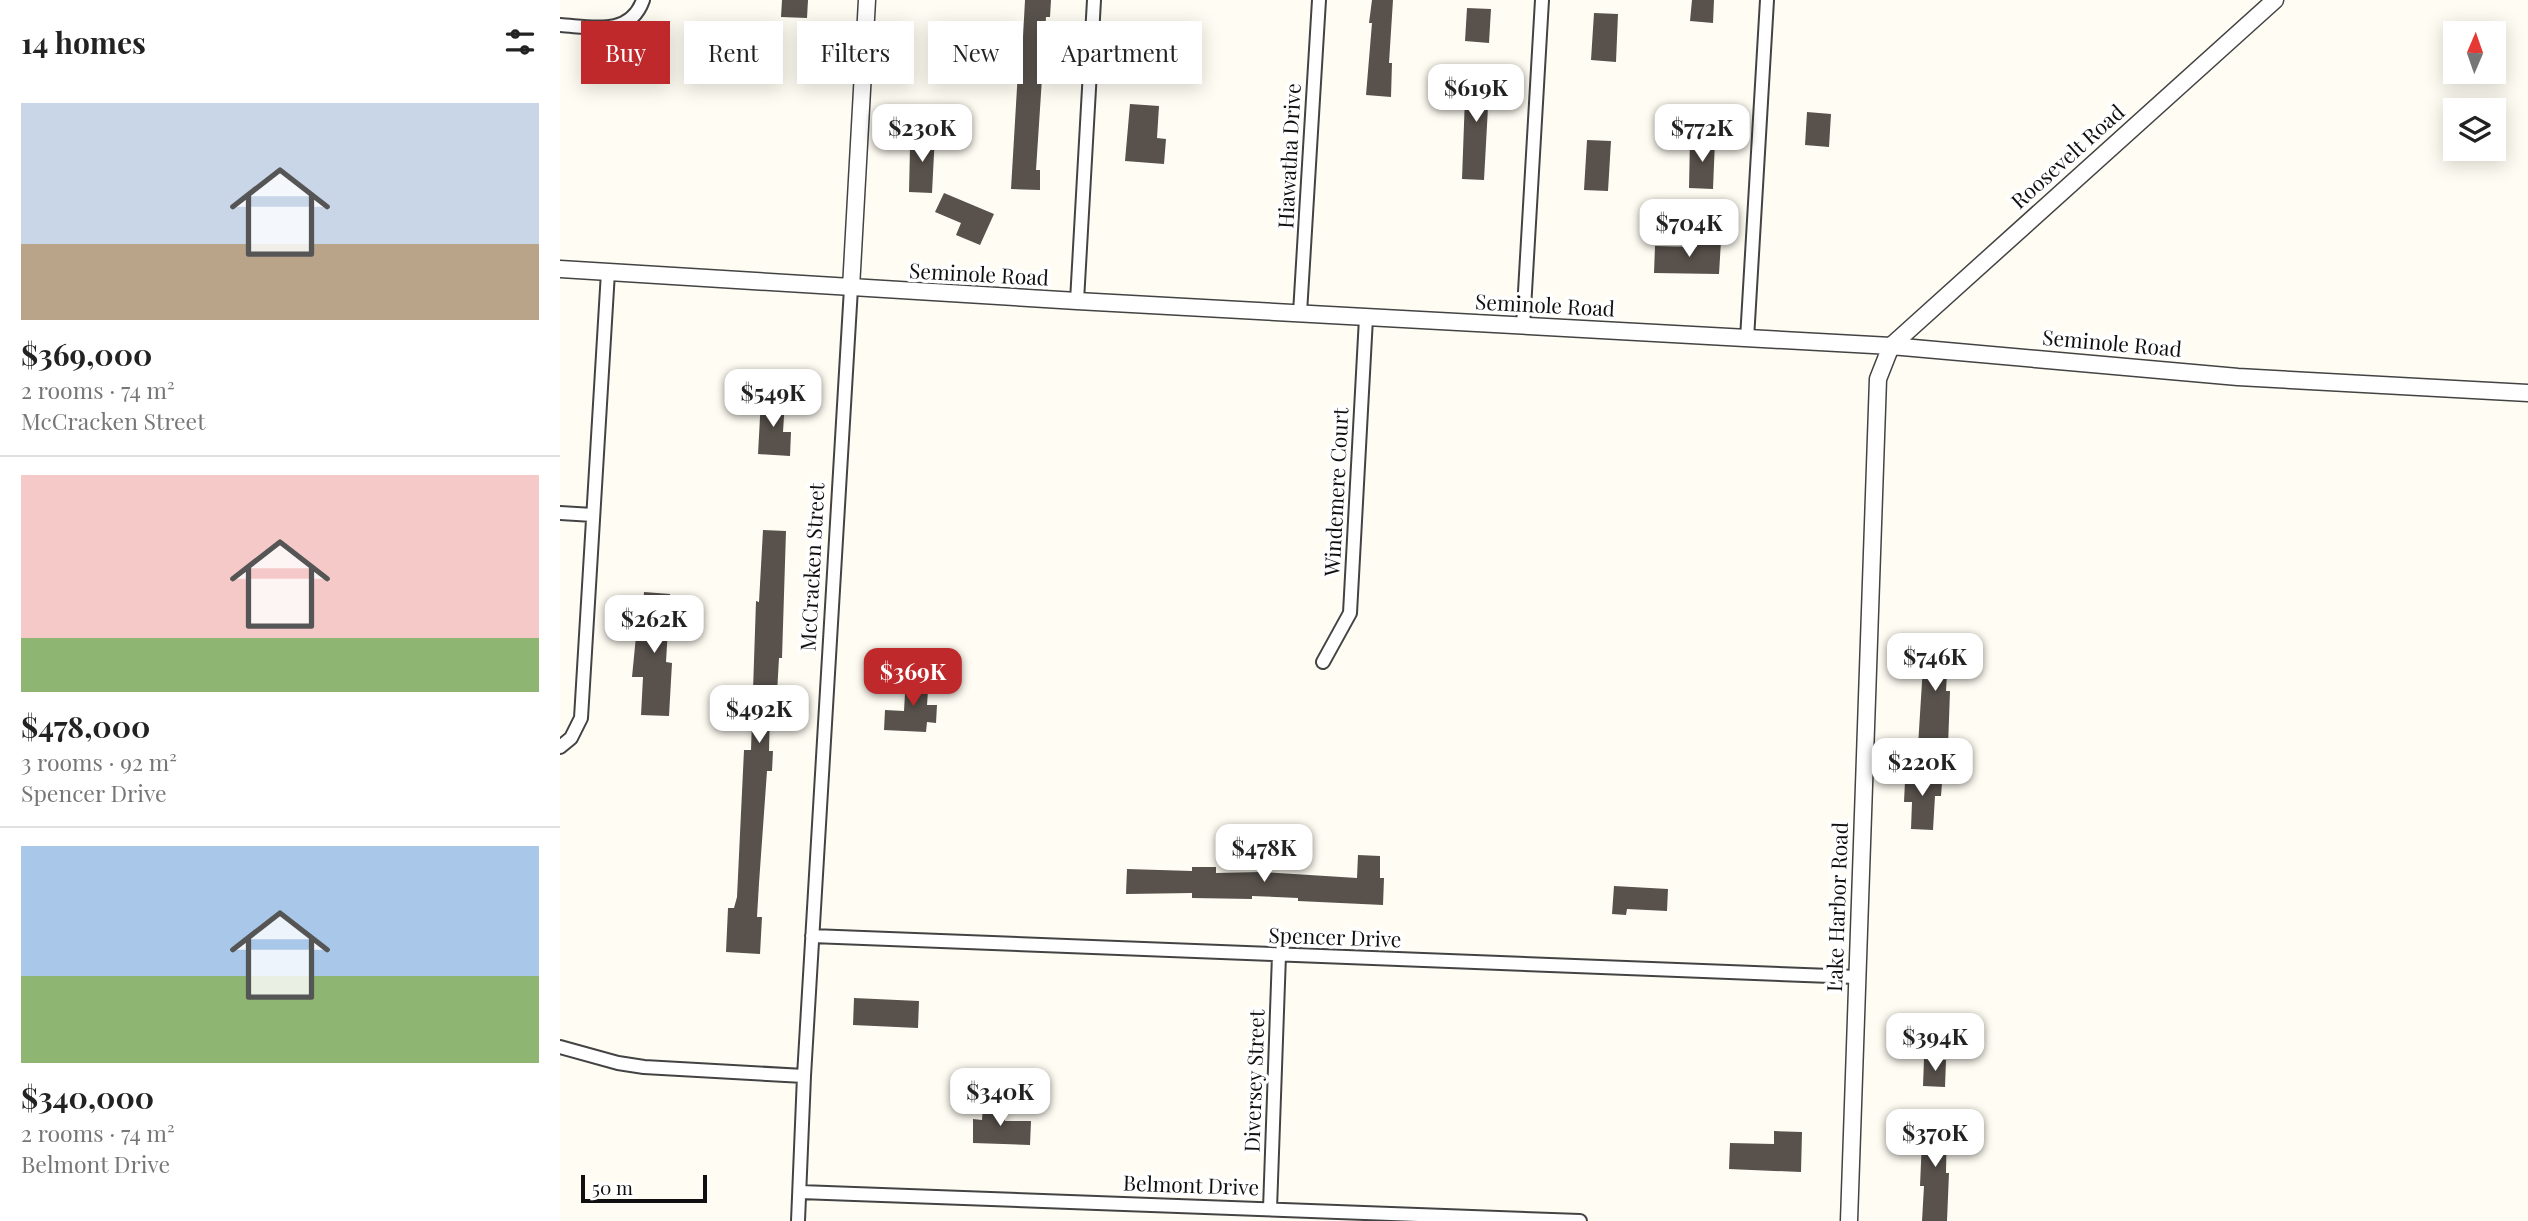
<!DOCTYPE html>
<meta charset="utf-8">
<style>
:root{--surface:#fff;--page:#f2f2f2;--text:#222;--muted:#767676;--line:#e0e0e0;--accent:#bf292b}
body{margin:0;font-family:"Playfair Display",serif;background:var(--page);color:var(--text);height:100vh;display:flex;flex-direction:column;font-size:26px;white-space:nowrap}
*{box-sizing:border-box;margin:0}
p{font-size:23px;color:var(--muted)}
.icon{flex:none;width:38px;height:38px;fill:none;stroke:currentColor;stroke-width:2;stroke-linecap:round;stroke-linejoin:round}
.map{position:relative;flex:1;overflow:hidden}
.details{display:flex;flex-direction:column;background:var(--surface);width:560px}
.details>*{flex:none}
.hud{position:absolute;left:21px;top:21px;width:665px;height:63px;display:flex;gap:14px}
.needle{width:46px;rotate:2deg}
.tools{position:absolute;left:1883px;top:21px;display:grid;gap:14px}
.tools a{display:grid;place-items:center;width:63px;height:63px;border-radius:0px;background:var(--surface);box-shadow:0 4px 18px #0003;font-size:35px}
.scale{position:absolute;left:21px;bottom:18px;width:126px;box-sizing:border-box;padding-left:7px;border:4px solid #101010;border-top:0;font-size:19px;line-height:24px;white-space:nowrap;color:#101010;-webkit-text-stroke:5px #fff;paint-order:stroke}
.price{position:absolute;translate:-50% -60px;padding:0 16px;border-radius:14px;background:#fff;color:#222;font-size:23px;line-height:46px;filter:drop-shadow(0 2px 4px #0008)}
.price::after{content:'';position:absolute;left:50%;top:42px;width:21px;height:16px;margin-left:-10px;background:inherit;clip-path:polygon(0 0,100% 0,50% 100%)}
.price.on{background:var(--accent);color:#fff}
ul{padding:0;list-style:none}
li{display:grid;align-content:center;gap:14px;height:371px;padding:0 21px}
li+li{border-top:2px solid var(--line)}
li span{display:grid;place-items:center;height:217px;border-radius:0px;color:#555}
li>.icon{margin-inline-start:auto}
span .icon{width:126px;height:126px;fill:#fffc;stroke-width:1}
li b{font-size:30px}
h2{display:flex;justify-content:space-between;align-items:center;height:84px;padding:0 21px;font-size:30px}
.pill{padding:0 24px;border-radius:0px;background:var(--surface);box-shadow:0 4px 18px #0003;font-size:24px;line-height:63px}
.pill.on{background:var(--accent);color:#fff}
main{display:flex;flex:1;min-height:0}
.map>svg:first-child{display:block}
</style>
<main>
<section class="details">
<h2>14 homes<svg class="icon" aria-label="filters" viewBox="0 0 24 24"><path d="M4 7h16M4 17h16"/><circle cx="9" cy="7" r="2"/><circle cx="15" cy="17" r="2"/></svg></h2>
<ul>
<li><span style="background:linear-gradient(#c9d6e8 65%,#b9a48a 0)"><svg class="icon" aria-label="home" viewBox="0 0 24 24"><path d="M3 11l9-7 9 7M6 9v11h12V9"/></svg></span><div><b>$369,000</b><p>2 rooms · 74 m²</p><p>McCracken Street</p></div></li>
<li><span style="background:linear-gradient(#f6c9c9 75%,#8fb573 0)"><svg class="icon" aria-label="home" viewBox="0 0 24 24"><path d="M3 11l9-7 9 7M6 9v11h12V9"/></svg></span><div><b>$478,000</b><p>3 rooms · 92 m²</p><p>Spencer Drive</p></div></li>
<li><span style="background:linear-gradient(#a9c7e8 60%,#8fb573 0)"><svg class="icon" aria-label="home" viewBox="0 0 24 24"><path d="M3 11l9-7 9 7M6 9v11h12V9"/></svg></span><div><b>$340,000</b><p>2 rooms · 74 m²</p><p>Belmont Drive</p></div></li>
</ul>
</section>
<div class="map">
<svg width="1968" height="1221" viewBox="0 0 1968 1221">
<rect width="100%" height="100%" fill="#fffdf3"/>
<path fill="#58514c" d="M222 0H248L247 18 221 17Z
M465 0H491L490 17H486L476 170H480V190L451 189 460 37H463Z
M812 0H833L829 63H832L831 97 806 95 812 23H809Z
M1132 0H1154L1153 23 1130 21Z
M907 8 931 9 929 43 905 41Z
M1034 13 1058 14 1056 62 1031 60Z
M575 25 599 27 597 54 573 52Z
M906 69 930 71 924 180 902 179Z
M570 104 599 106 597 138 606 139 604 164 565 161Z
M1247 112 1271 114 1269 147 1245 145Z
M356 134H375L372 193 349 192 350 148H355Z
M1130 139 1155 140 1153 189 1129 188Z
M1027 140 1051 141 1048 191 1024 190Z
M384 193 434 214 420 245 396 235 401 223 375 212Z
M1137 240 1161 241 1159 274 1094 273 1095 246 1137 247Z
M201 399 225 400 223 432H231L230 456 198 454Z
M203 530 226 531 222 658H219L216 711H210L209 751H213L212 771H207L199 883 197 917H202L200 954 166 952 168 908H174L177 897 184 750H191L196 601 199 602Z
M84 592 110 594 106 662 112 663 109 716 81 715 83 677H72L77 626H82Z
M1365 634 1389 636 1386 691H1390L1388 747 1358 746Z
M346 676 369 677 367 705H377L376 723 367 722 366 732 324 730 325 710 344 711Z
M1352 767 1369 768 1368 782 1382 783 1381 796H1375L1373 830 1351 829 1352 802H1344L1345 781 1351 782Z
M798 855 820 856V878H824L823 905 738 901V898L692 896V899L632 898V893L566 894 567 869 632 871V867H656V873L701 872 797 878Z
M1054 886 1108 889 1107 911 1067 909 1066 915 1052 914Z
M294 998 359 1001 358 1028 293 1025Z
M1364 1059 1386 1060 1385 1087 1363 1086Z
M423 1105 445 1106V1121H471L470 1145 413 1143V1119L422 1120Z
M1363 1115 1387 1116 1386 1173H1389L1387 1221H1362L1364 1186H1360Z
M1214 1131 1242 1132 1241 1172 1169 1169 1170 1143 1214 1144Z"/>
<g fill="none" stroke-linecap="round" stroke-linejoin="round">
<defs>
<path id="minor" d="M0 25C32 27 70 37 83 0
M517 301 534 0
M740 313 759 0
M963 326 982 0
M1187 339 1207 0
M0 513 33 515
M763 662 790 613 806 318
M0 747 11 738 21 718 48 272
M252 936 1297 977
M0 1047 58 1063 84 1067 244 1076
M240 1192 1020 1221
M710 1209 719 955
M238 1221 244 1076 291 288"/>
<path id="tertiary" d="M0 269 517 301 1331 346 1678 377 1968 393
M291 288 307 0
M1289 1221 1318 379 1331 346 1715 0"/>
</defs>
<use href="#minor" stroke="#434343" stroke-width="16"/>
<use href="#tertiary" stroke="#434343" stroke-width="19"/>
<use href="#minor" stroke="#fff" stroke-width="12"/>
<use href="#tertiary" stroke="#fff" stroke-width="16"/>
</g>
<g text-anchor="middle" stroke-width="7" stroke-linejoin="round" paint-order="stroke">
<g font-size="21" fill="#101010" stroke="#fff">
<text transform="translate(730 156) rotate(-87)" y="7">Hiawatha Drive</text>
<text transform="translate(1508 157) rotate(-42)" y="7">Roosevelt Road</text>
<text transform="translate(419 275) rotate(3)" y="7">Seminole Road</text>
<text transform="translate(985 306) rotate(3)" y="7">Seminole Road</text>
<text transform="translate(1552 344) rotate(5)" y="7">Seminole Road</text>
<text transform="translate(777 492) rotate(-87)" y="7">Windemere Court</text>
<text transform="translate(253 567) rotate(-87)" y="7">McCracken Street</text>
<text transform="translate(1278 907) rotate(-88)" y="7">Lake Harbor Road</text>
<text transform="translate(775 938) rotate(2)" y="7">Spencer Drive</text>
<text transform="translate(695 1081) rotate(-88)" y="7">Diversey Street</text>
<text transform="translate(631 1186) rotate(2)" y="7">Belmont Drive</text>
</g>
</g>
</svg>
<div class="tools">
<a><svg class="needle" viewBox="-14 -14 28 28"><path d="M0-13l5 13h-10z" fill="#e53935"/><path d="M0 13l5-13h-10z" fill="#767676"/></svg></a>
<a><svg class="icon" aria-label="layers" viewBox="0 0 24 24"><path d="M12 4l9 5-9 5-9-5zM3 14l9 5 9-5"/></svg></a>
</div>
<div class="scale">50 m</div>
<b class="price" style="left:916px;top:124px">$619K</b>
<b class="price" style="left:362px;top:164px">$230K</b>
<b class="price" style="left:1142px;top:164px">$772K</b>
<b class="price" style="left:1129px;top:259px">$704K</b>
<b class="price" style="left:213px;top:429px">$549K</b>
<b class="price" style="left:94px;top:655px">$262K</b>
<b class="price" style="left:1375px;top:693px">$746K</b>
<b class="price on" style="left:353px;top:708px">$369K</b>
<b class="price" style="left:199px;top:745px">$492K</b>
<b class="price" style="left:1362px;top:798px">$220K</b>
<b class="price" style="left:704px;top:884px">$478K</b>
<b class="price" style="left:1375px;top:1073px">$394K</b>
<b class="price" style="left:440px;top:1128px">$340K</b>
<b class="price" style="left:1375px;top:1169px">$370K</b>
<div class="hud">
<a class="pill on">Buy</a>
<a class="pill">Rent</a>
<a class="pill">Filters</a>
<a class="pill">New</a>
<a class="pill">Apartment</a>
</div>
</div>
</main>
